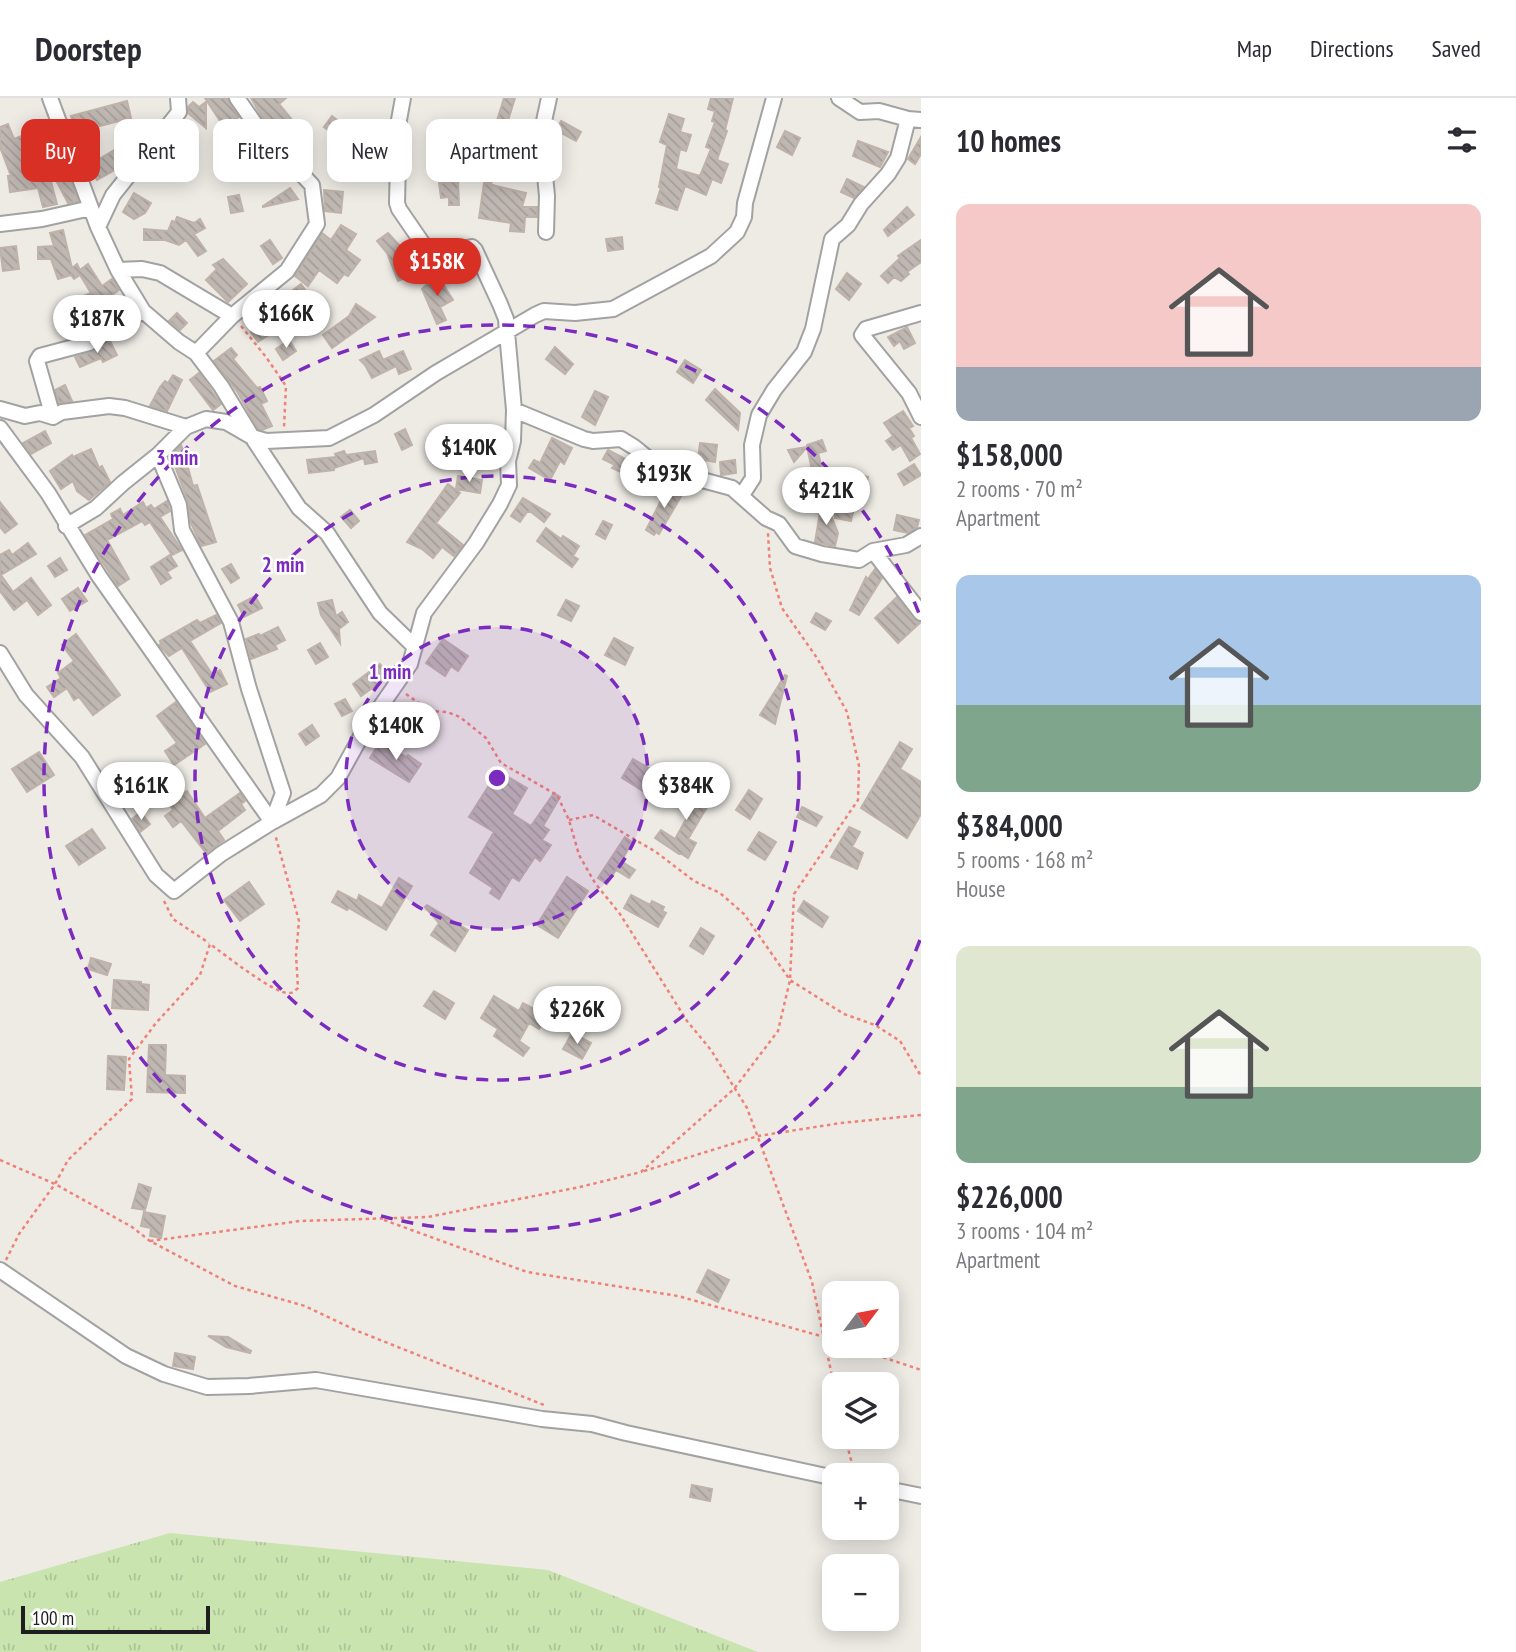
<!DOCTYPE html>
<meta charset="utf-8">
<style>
:root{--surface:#fff;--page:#f7f7f7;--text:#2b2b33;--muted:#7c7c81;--line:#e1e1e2;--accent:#d93025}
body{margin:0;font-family:"PT Sans Narrow",sans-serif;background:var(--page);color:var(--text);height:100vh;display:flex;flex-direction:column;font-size:26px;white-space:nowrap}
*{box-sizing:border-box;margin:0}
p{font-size:23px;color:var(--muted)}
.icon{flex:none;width:38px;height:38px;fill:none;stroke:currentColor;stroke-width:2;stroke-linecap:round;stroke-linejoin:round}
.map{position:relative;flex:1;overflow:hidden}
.panel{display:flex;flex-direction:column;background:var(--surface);width:595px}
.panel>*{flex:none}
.hud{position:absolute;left:21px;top:21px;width:665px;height:63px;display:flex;gap:14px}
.needle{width:46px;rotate:58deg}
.tools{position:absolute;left:822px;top:1183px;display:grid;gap:14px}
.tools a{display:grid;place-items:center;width:77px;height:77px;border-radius:14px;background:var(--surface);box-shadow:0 4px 18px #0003;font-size:35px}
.scale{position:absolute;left:21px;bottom:18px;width:189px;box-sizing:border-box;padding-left:7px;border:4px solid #1e1e1e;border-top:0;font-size:19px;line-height:24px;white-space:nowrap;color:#1e1e1e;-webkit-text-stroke:5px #fff;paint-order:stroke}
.price{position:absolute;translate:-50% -60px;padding:0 16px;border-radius:24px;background:#fff;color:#222;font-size:23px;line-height:46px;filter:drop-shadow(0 2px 4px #0008)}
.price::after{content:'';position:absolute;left:50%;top:42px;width:21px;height:16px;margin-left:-10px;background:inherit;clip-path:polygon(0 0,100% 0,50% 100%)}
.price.on{background:var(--accent);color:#fff}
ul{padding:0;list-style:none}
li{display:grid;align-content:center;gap:14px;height:371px;padding:0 35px}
li span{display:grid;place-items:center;height:217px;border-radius:14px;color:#555}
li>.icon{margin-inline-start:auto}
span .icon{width:126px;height:126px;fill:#fffc;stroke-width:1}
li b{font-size:30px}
h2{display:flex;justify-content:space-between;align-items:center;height:84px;padding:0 35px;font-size:30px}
.pill{padding:0 24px;border-radius:14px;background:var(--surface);box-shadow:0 4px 18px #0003;font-size:24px;line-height:63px}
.pill.on{background:var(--accent);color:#fff}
header{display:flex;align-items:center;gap:42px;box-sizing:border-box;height:98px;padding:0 35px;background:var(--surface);border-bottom:2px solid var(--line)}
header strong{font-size:33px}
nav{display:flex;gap:38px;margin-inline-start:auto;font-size:24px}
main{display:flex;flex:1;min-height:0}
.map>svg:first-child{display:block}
</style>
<header>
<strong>Doorstep</strong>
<nav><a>Map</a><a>Directions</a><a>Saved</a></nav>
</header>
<main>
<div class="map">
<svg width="921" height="1554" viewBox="0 0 921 1554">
<defs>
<pattern id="grass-tufts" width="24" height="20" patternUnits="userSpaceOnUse" patternTransform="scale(1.75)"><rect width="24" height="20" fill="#cae4b0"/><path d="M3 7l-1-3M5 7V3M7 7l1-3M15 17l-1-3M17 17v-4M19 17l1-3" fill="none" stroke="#adc397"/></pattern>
<pattern id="building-back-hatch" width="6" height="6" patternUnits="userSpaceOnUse" patternTransform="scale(1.75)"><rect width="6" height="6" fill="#bfb7b2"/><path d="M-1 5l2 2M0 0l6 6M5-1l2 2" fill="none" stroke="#a49d99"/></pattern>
</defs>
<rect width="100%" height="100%" fill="#eeebe5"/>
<path fill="url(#grass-tufts)" d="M170 1435 548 1472 758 1554H0V1484Z"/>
<path fill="url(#building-back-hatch)" stroke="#bfb2a9" stroke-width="2" d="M205 0H227L239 19 224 29Z
M251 0H286L279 6 297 28 282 41 265 24Z
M504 0H515L506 29 496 26Z
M711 0H733L725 32 727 33 717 62 728 66 721 85 712 81 706 97 685 88 677 112 656 105 661 89H659L667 47 660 44 669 16 684 21 680 34 691 37 686 53 680 51 676 71 700 78 711 51 706 49 715 24 712 23 715 13 708 11Z
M127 3 131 20 92 30 95 35 77 40 71 18Z
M193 4 199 9 206 4V30L188 15V9Z
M332 18 349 31 341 42 324 29Z
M561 23 581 34 576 43 556 32Z
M8 26 14 41 37 32 48 60 50 59 54 78 50 80 57 106 43 109 38 90 10 94 8 78H11L0 49V29Z
M785 33 800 40 792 57 777 49Z
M495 38 521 43V53H505L504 58 501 57 491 86 484 84 485 79 482 78 485 67 488 68Z
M921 39V56L915 66 908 61Z
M858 43 888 54 880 69 853 58Z
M116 51 122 60 118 62 122 68 97 82 87 68Z
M69 78 78 103 68 105 57 84Z
M847 81 864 89 854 100 841 94Z
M458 83 459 107H449V99L441 100 439 85Z
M484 85 526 95 522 109H537V119H525L524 134 510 133 511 125 479 120Z
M290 90 298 101 263 109V108Z
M324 92 343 94 341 115 325 113Z
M134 95 151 105 145 115 134 121 123 114Z
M239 97 243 113 231 115 228 99Z
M907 109 914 117 888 138 884 132Z
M177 119 194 125 200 121 205 130 194 136 206 153 198 158 186 142 179 147 165 142H144V131L168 133 172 123 175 124Z
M341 127 356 136 346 152 360 162 348 178 344 176 337 185 319 172 308 188 295 178 322 135 331 142Z
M63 132 72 170 77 166 80 172 88 166 102 188 112 181 119 192 103 203 111 221 93 232 78 200 91 195 80 177 74 181 71 177 58 181 51 161H38V149L54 148 50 135Z
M388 135 401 149 412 177 398 183 387 155 377 143Z
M622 139 623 151 608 153 606 141Z
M270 142 282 160 273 166 261 148Z
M921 142V164L907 174 909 176 901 183 894 179 888 185 881 178 900 160 898 158Z
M16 148 19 171 3 173 0 150Z
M223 161 247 186 228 204 206 182 217 171 213 167Z
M847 175 861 186 849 202 836 191Z
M437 177 453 202 440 209 446 222 437 226 422 191Z
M301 186 308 196 295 205 288 196Z
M356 206 375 219 332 250 323 237 349 218Z
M177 215 187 225 180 232 169 223Z
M264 226 270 236 258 244 251 234Z
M907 229 915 245 904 251 900 243 894 248 888 239Z
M289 242 296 253 283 262 276 251Z
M110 243 117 257 103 264 101 260 80 269 75 259 94 253Z
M555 249 573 266 565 276 546 261Z
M231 250 237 257 233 261 257 290 260 289 267 303 261 306 272 328 262 332 258 331 238 295 214 263Z
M379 253 383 262 403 253 411 271 399 276 396 268 372 280 365 267 360 262Z
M685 262 701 272 693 285 677 274Z
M199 275 221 306 213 312 190 282Z
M173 277 182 282 167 313 150 308 160 289 165 283 168 285Z
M65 287 72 303 59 305 55 292Z
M715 291 740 315 738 332 706 302Z
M595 293 608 299 595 327 582 319Z
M903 313 913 328 909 330 914 338 911 340 920 356 910 363 901 347 893 352 886 343 893 338 884 325Z
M405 331 412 347 402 352 395 336Z
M45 333 51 345 31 356 23 345Z
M552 340 572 350 564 366 560 363 550 382 529 370 534 362 540 365Z
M822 342 826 353 818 355 822 370 812 372 807 349 794 364 788 352 807 349V347Z
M700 345 717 347 715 364 698 361Z
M181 347 188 365 187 366 193 388 197 387 216 444 201 448 191 425 188 404 171 357Z
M91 351 99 370 102 368 110 384 89 402 77 393 73 383 61 391 50 373 72 357 73 359Z
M608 352 633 365 627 377 612 370 615 367 603 361Z
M344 353 346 357 375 353 377 364 365 366 364 360 334 370V372L309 375 307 362 336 359 335 356Z
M735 362 736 375 721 377 720 364Z
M914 366 921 377 904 387 898 376Z
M844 373 868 379 865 394 849 390 858 407 854 410 851 423 835 420 836 386 846 387Z
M458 378 482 382 480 395 456 391Z
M448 386 460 395 436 425 463 447 454 458 442 449 433 460 422 451 407 444Z
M669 387 683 395 659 436 656 434 654 437 646 432Z
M823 397 838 435 835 448 815 444Z
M523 400 550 416 544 424 531 414H527L520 424 511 418Z
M167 403 170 413 160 419 182 452 172 457 150 424 145 427 142 423 107 442 129 481 118 488 85 437 113 421 111 416 120 411 123 417 143 404 146 410 151 407 154 411Z
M0 404 17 426 5 435 0 429Z
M350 412 359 423 351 430 341 419Z
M897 417 919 422 917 429 908 435 894 432Z
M603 423 612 427 605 441 596 436Z
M546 430 561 441 563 438 579 448 573 458 578 461 572 469 537 443Z
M28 445 36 456 1 477 13 494 31 480 51 507 38 517 27 502 14 512 0 493V457L9 452 12 457Z
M170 457 177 468 167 474 171 480 161 486 151 469Z
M60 460 67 472 55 479 48 468Z
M231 466 239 480 231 485 222 471Z
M875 471 882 480 859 517 850 512 866 479 868 481Z
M78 490 87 503 70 513 62 501Z
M255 498 262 510 244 519 238 507Z
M897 499 913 521 921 524 898 545 875 520Z
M332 502 336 518 342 514 348 524 339 531 340 545 321 517 318 505Z
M566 502 579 508 571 523 558 517Z
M816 515 831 523 825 532 811 524Z
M216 517 221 525 190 543 212 576 220 572 227 586 210 594 182 550 169 558 159 547 161 546 160 543 197 522 200 525Z
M278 529 285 542 275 547 277 551 251 561 246 541 259 536 260 538Z
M76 536 120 597 93 617 79 599 74 602 67 590 54 599 47 589 61 580 58 575 74 563 62 547Z
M614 540 633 550 625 567 605 557Z
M443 541 468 558 458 573 451 568 445 578 426 565Z
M320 545 328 559 316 566 308 552Z
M380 566 389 578 361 598 353 586Z
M785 577 787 578 775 626 760 617Z
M345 601 352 613 342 618 335 606Z
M176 604 205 646 174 667 165 653 177 645 157 618Z
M312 627 319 638 306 647 299 636Z
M380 644 406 659 408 657 421 666 409 684 370 660Z
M900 644 912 651 900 671 921 684V716L907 740 861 710Z
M39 654 54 677 27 694 12 671Z
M633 661 659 676 648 696 622 680Z
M498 673 527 690 512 716 531 728 554 695 560 699 543 728 549 732 542 742 551 747 540 763 535 759 519 783 512 779 499 801 490 795 493 790 470 775 494 734 469 719Z
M684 687 710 704 688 741 696 745 688 760 680 755 679 756 655 740 661 732 675 741 689 716 673 705Z
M749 692 762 701 750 721 736 712Z
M187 693 205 720 240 695 245 703 241 706 245 712 218 733 224 742 206 755 185 728 181 723 173 729 165 718 173 712 169 706Z
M802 709 822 719 816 728 797 719Z
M141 714 150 726 140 734 132 721Z
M849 729 860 734 852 749 863 755 857 771 831 759Z
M92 731 105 750 79 767 66 748Z
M759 734 776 744 765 762 748 752Z
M625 739 632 744 621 763 635 772 629 780 616 772 607 786 598 780Z
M567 779 588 793 558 840 537 827Z
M399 780 412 788 386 832 349 810 347 812 332 804 338 793 357 803 359 797 382 810Z
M249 784 264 806 240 823 224 802Z
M631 797 650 807 652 803 664 809 662 813 666 815 658 829 624 810Z
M804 803 828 819 822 829 798 813Z
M427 807 468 832 455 853 431 837 439 825 425 809Z
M701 830 714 838 703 856 690 848Z
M91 860 111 866 107 877 88 871Z
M114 882 141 884V886L149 887 148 912 112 910Z
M434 893 454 905 445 921 424 908Z
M494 898 519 913 523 905 547 918 539 931 529 925 519 943 529 950 523 958 494 938 498 931 481 920Z
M572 935 591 945 582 961 563 951Z
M149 947H166L165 977 185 978V995L147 994Z
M108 958 126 959 124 992 107 991Z
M139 1086 151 1090 145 1112 132 1110Z
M144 1114 165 1118 161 1140 150 1138 151 1130 141 1128Z
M708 1172 729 1182 718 1204 697 1194Z
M208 1238 228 1239 251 1253 250 1255 226 1249Z
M175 1255 195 1259 193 1271 173 1268Z
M692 1387 712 1391 710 1403 690 1399Z"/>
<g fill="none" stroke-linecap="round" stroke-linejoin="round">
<defs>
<path id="minor" d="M50 0 98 129 118 172 143 213 179 244 196 255 221 288 252 339 299 410 327 435 380 515 415 549
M839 0 860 14 879 13 908 21 921 22
M0 126 42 121 91 110
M98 129 113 97 179 14 178 0
M546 134 547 98 541 37 549 0
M118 172 142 171 160 175 232 218
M921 215 866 231 862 237 909 295 921 319
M196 255 232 218 287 173 317 126 312 87 258 30 237 0
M0 311 25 318 40 315 53 319 62 314 109 308 125 310 186 329 206 321 226 324 252 339 266 343 329 340 374 317 436 275 535 217 544 213 575 215 613 211 711 158 737 134 744 119 745 105 774 0
M514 312 584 341 593 343 621 341 634 349 661 371 732 390 766 420 779 426 795 448 822 456 859 462 873 453 906 447 921 438
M53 319 37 263 40 258 89 245 143 213
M0 330 48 395 99 478 272 724
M158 357 179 407 182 432 231 524 249 591 283 695 272 724
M742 397 753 380 752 347 759 317 774 292 804 254 813 231 832 141 848 127 861 106 888 76 898 60 908 21
M66 428 96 410 123 385 158 357 186 329
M873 453 921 515
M0 555 26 597 82 659 156 777 174 793 221 756 272 724 321 697 338 680 365 631 410 566 424 515 476 445 500 406 509 387 508 363 513 343 514 312 507 234 506 221 500 206 475 152 472 149 468 150 444 162H434L399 111 397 105 399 22 403 0
M0 1172 126 1258 164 1276 207 1289 249 1288 316 1282 542 1321 592 1326 626 1335 835 1380
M887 1391 921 1398"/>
</defs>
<use href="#minor" stroke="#a2a2a2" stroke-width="18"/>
<path stroke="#ee8277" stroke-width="2.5" stroke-dasharray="3.5 3.5" stroke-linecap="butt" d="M241 228 266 259 286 288 284 329
M406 596 430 613 447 614 460 619 486 640 501 665 557 697 569 722 579 757 595 785 620 816 687 923 711 952 747 1010 812 1184 835 1292
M569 722 593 717 656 754 694 783 720 795 744 816 790 882 844 916 875 927 900 943 921 978
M164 803 173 821 209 845
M0 1062 55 1086 132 1129 150 1143 235 1188 305 1208 355 1232 544 1307
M644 1073 758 1038 841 1025 921 1017
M384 1122 527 1174 678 1198 835 1242
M150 1143 300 1123 428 1119 580 1089 641 1074 734 991 778 933 790 882 794 796 858 702 859 668 847 614 817 560 782 510 770 470 768 435
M6 1162 19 1136 55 1086 68 1062 132 1001 129 961 156 925 200 877 210 846C224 856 273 895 288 895 294 895 294 893 298 890L296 857 299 823 275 736
M850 1248 921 1272
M845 1339 855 1377"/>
<use href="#minor" stroke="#fff" stroke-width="14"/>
</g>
<circle cx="497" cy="680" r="151" fill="#7b2cbf" fill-opacity=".12"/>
<g fill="none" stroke="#7b2cbf" stroke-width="3.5" stroke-dasharray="12 9">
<circle cx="497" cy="680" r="151"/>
<circle cx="497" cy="680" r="302"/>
<path d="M920 842A453 453 0 1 1 920 518"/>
</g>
<circle cx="497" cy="680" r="10" fill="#7b2cbf" stroke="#fff" stroke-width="3.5"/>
<g font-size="21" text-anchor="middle" font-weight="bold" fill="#7b2cbf" stroke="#fff" stroke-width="5" stroke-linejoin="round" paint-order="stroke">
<text x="177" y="367">3 min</text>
<text x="283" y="474">2 min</text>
<text x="390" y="581">1 min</text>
</g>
</svg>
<div class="tools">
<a><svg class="needle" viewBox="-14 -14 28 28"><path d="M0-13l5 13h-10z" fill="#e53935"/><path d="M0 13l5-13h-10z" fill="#7c7c81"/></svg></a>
<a><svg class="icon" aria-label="layers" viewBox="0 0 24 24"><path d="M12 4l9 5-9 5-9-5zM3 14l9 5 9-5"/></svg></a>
<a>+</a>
<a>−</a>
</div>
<div class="scale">100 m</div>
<b class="price on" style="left:437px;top:200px">$158K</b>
<b class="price" style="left:286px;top:252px">$166K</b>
<b class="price" style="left:97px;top:257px">$187K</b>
<b class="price" style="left:469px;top:386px">$140K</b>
<b class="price" style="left:664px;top:412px">$193K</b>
<b class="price" style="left:826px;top:429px">$421K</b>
<b class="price" style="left:396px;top:664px">$140K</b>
<b class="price" style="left:141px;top:724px">$161K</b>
<b class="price" style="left:686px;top:724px">$384K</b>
<b class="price" style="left:577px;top:948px">$226K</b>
<div class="hud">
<a class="pill on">Buy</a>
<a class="pill">Rent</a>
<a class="pill">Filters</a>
<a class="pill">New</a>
<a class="pill">Apartment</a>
</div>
</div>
<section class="panel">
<h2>10 homes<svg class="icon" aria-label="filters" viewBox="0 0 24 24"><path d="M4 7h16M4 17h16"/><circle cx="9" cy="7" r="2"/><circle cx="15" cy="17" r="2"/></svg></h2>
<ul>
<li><span style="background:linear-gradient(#f6c9c9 75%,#9aa5b1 0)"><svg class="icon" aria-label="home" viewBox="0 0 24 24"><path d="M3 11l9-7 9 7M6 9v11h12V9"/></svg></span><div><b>$158,000</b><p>2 rooms · 70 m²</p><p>Apartment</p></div></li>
<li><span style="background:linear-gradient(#a9c7e8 60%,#7fa58c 0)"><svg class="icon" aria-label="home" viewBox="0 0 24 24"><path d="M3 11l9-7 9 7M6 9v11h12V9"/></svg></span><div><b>$384,000</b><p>5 rooms · 168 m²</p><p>House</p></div></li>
<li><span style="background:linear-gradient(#dfe7d0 65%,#7fa58c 0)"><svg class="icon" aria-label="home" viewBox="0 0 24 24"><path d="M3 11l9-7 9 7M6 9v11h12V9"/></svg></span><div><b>$226,000</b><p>3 rooms · 104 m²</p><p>Apartment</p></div></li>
</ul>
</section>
</main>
